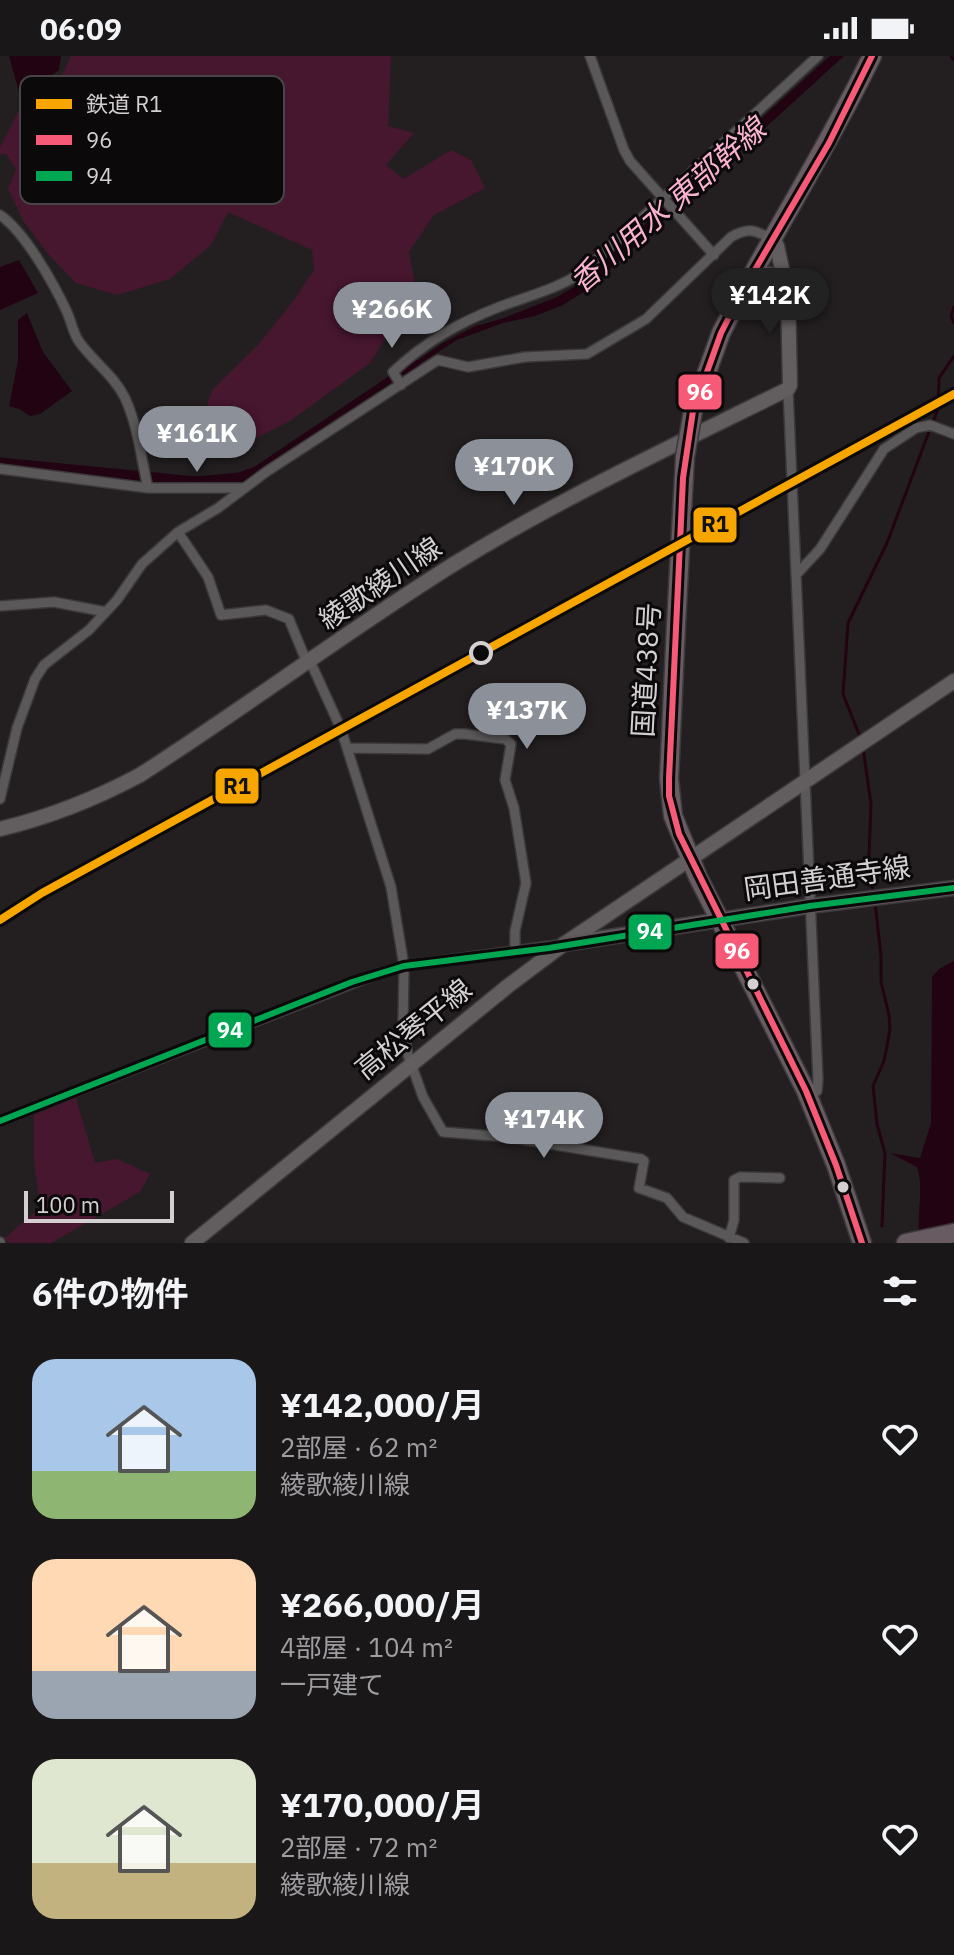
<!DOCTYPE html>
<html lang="ja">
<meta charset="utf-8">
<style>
:root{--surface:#1a1719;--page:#232022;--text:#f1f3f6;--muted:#9f9fa2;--accent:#8c9099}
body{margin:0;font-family:"IBM Plex Sans","Noto Sans JP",sans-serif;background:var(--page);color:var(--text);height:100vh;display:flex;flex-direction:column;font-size:30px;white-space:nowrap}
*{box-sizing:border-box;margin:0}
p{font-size:26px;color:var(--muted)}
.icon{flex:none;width:44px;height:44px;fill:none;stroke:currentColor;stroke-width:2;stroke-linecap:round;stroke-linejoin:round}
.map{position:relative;height:1187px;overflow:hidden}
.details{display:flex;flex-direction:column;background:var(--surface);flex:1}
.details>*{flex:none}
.scale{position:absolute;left:24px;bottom:20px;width:150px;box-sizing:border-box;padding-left:8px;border:4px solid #d4d0d1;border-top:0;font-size:22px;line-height:28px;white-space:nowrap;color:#d4d0d1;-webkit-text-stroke:6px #0b090a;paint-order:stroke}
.price{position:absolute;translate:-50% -68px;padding:0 18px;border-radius:28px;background:var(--accent);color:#fff;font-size:26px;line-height:52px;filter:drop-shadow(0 2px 4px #0008)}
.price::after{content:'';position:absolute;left:50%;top:48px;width:24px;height:18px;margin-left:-12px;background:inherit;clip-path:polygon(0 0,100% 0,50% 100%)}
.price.active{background:#222;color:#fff}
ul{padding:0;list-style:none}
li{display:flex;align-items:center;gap:24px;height:200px;padding:0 32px}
li span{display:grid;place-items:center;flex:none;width:224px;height:160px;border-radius:24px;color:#555}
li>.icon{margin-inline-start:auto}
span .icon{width:96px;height:96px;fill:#fffc;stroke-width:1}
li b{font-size:34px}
h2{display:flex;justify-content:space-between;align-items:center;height:96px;padding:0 32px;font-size:34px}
.status{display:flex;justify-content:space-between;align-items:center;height:56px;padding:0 40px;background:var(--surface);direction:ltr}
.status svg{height:22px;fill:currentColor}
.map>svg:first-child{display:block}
</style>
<div class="status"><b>06:09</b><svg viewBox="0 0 49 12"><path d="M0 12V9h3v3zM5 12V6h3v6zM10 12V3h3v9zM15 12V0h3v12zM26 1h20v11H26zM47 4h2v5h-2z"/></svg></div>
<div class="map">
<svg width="954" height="1187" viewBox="0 0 954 1187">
<rect width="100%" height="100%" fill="#231f21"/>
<path fill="#47162f" d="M71 0H391L388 70 414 77 386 109 404 123 451 94 471 104 485 132 434 159 409 196 416 234 370 307 290 365 228 396 201 368 212 334 258 289 294 244 314 214 312 194 228 156 211 189 170 223 117 239 76 227 49 199 24 166 8 133 16 113 6 98H0V91L24 45 57 30Z
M76 1042 95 1107 117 1103 150 1118 140 1136 51 1187H8L5 1182 40 1151 34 1104V1059Z"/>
<path fill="#220312" d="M9 0H61L59 14 42 27 33 25 29 39 21 43Z
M830 0H844L588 233 563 249 535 260 503 267 457 284 404 318 401 316 441 288 476 270 501 263 557 241 579 228Z
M19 204 38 237 0 254V211Z
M27 257 43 296 72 335 40 358 30 360 19 353 9 350 18 305V264Z
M954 905V1187H920C915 1162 925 1137 917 1111L890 1097 920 1102 931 1067 932 921 939 913Z"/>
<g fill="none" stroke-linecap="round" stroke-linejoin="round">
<path stroke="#220312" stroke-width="3" d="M951 0 954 4
M954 251 951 260 954 267
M933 366 938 353 939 322 954 300
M860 681 843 638 848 567 887 487 930 373
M863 692 871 748 869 800 873 836
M875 847 881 900V926L889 959 890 974 884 1005 873 1030 877 1068 885 1097 882 1170"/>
<path stroke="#220312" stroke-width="11" d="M0 407 196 426 240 422 258 415 415 309"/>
<defs>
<path id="street" d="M590 0 624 94 630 105 714 199
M0 159C25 176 54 228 67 256 71 265 73 276 78 284 92 305 114 319 125 342 138 370 141 402 148 432
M401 329 393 316C425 286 458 267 499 251 528 240 558 233 584 215L818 0
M788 333 818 1024 817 1035 808 1041
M0 413 148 432H245
M178 476 208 521 221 559 266 554 289 563 307 607
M796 519 820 493 884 393 916 372 930 369 954 378
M0 550 54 546 106 556
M310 605 341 673 391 831 404 910 403 971 408 999 423 1041 443 1076 507 1081 641 1103 644 1105 639 1132 667 1142 683 1161 744 1187
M347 692 428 693 455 678H464L505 683 511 688 505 724 514 752 526 827 515 875V895
M0 743 17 672 35 623 44 609 89 574 117 544 142 508 178 476 218 452 266 416 438 304 468 311 525 301 587 298 646 263 731 181C749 171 756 174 773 184
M0 1065 380 917 404 910 558 889
M729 1182 734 1164V1124L740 1121 780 1122
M0 1186V1187"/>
<path id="secondary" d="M749 227 756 221 769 218 787 234
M0 773C50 761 95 743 140 719 246 651 347 575 454 508 561 442 675 389 788 333L790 329 788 241 777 190 773 184
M192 1187 508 930 564 888 954 625"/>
<path id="primary" d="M564 888 810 850 954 832"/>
<path id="highway" d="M721 277C769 183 826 95 872 0
M676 569 669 723 673 760 698 821 806 1035 836 1109 862 1187
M906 1187 954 1177"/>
</defs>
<use href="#street" stroke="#3c393a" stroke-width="12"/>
<use href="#secondary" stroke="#3c393a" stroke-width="17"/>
<use href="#primary" stroke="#3c393a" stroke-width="17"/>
<use href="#highway" stroke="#3c393a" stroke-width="21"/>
<use href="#street" stroke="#5b5859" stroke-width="9"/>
<use href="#secondary" stroke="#625d5f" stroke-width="14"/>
<use href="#primary" stroke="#5f565a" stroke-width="14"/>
<use href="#highway" stroke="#685b62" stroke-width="18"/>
<defs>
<path id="highway-bridge" d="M676 569 685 401 693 355 721 277"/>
</defs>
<use href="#highway-bridge" stroke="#3c393a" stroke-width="21" stroke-linecap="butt"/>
<use href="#highway-bridge" stroke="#685b62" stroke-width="18"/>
<defs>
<path id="bus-1" d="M862 1187 836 1109 806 1035 679 778 669 740V723L683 422 693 355 721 277 742 236 829 87 872 0"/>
<path id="bus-2" d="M0 1065 352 926 404 910 549 892 810 850 954 832"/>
</defs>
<use href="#bus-1" stroke="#0b090a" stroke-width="12"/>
<use href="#bus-2" stroke="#0b090a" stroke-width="12"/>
<use href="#bus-1" stroke="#f75a77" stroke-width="6"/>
<use href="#bus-2" stroke="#00a651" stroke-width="6"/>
<defs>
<path id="rail-1" d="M0 864 42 837 954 338"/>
</defs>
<use href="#rail-1" stroke="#0b090a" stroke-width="14"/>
<use href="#rail-1" stroke="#f7a600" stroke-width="8"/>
</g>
<circle fill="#0b090a" stroke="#d4d0d1" stroke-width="4" cx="481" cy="597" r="10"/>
<g fill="#d4d0d1" stroke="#0b090a" stroke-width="3">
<circle cx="753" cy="928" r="7"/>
<circle cx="843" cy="1131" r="7"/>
</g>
<g text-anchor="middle" stroke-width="6" stroke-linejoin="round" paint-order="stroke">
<g font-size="28" fill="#d4d0d1" stroke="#0b090a">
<text transform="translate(380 527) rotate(-34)" y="10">綾歌綾川線</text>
<text transform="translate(646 614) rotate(-87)" y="10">国道438号</text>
<text transform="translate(827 822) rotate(-8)" y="10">岡田善通寺線</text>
<text transform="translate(413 973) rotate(-39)" y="10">高松琴平線</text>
</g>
<g font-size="30" font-style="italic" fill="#fbb2d0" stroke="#0b090a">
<text transform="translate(668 150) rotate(-41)" y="10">香川用水 東部幹線</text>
</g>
</g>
<rect x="20" y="20" width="264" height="128" rx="12" fill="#0b090a" stroke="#474546" stroke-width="2"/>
<rect x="36" y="43" width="36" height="10" fill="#f7a600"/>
<rect x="36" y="79" width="36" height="10" fill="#f75a77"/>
<rect x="36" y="115" width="36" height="10" fill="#00a651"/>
<g font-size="22" fill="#d4d0d1">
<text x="86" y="56">鉄道 R1</text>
<text x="86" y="92">96</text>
<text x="86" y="128">94</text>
</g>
<g stroke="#0b090a" stroke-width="3">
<rect x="677" y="317" width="46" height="38" rx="8" fill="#f75a77"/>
<rect x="692" y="450" width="46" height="38" rx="8" fill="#f7a600"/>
<rect x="214" y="711" width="46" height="38" rx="8" fill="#f7a600"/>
<rect x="627" y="857" width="46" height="38" rx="8" fill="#00a651"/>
<rect x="714" y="876" width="46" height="38" rx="8" fill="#f75a77"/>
<rect x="207" y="955" width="46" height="38" rx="8" fill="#00a651"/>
</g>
<g font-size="22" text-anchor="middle" font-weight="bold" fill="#fff">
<text x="700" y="344">96</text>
<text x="650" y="883">94</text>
<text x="737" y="903">96</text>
<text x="230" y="982">94</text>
</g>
<g font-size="22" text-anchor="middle" font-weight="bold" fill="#111">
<text x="715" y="476">R1</text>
<text x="237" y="738">R1</text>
</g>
</svg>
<div class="scale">100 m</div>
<b class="price active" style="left:770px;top:280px">¥142K</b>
<b class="price" style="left:392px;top:294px">¥266K</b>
<b class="price" style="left:197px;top:418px">¥161K</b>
<b class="price" style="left:514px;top:451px">¥170K</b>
<b class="price" style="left:527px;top:695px">¥137K</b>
<b class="price" style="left:544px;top:1104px">¥174K</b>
</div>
<section class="details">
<h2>6件の物件<svg class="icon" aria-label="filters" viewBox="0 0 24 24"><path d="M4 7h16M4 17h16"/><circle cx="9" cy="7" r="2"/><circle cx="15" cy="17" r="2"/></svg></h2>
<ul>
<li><span style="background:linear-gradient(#a9c7e8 70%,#8fb573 0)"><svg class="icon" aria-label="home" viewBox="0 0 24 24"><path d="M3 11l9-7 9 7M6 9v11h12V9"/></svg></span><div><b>¥142,000/月</b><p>2部屋 · 62 m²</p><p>綾歌綾川線</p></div><svg class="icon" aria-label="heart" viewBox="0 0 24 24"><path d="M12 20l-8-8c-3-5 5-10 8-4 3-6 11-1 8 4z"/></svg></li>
<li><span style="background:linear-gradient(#ffd9b3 70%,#9aa5b1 0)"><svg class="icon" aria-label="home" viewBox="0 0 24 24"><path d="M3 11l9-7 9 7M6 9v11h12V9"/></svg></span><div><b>¥266,000/月</b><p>4部屋 · 104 m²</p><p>一戸建て</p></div><svg class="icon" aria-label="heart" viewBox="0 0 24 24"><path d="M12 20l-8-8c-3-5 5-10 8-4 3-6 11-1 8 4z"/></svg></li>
<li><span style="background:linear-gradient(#dfe7d0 65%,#c2b280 0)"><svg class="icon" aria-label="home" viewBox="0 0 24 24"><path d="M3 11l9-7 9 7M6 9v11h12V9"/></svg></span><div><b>¥170,000/月</b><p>2部屋 · 72 m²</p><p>綾歌綾川線</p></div><svg class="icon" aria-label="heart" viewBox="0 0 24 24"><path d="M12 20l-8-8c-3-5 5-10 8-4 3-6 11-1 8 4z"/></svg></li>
</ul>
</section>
